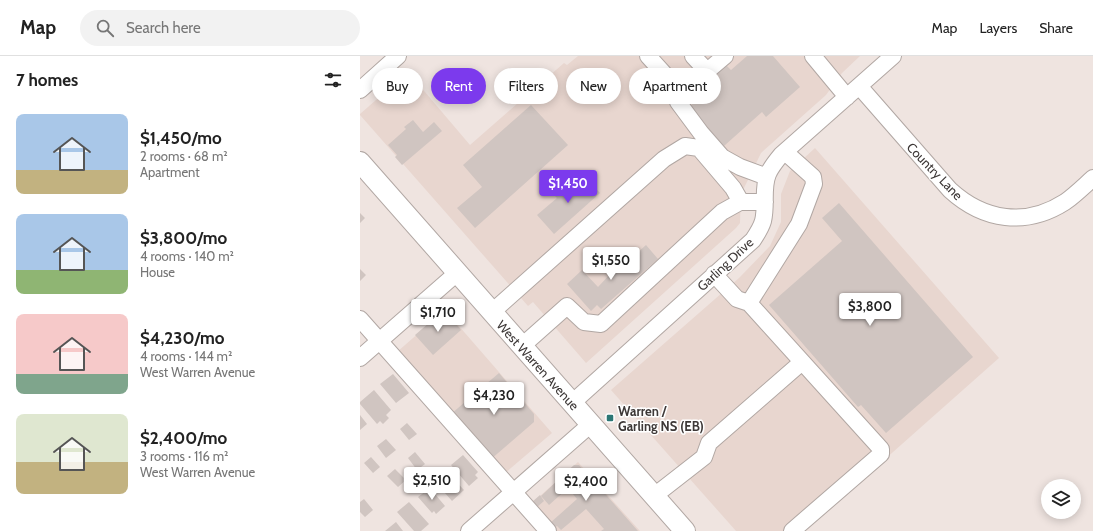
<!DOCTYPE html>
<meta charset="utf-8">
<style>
:root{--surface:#fff;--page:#f2f2f2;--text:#222;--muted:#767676;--line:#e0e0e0;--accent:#7c3aed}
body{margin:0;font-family:Cabin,sans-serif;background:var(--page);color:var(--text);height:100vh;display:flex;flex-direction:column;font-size:15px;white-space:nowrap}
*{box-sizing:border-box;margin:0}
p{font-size:13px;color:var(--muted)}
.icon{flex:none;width:22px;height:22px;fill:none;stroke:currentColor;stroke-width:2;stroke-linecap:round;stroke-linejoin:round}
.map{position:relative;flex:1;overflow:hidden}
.panel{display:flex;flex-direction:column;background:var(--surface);width:360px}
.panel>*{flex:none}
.guide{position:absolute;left:12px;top:12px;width:380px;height:36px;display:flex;gap:8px}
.controls{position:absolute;left:681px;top:423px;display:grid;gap:8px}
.controls a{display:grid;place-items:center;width:40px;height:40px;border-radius:50%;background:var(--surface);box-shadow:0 2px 10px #0003;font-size:20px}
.price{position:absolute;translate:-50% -34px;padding:0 9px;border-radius:4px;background:#fff;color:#222;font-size:13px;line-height:26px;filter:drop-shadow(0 1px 2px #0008)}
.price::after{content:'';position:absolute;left:50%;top:24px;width:12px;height:9px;margin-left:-6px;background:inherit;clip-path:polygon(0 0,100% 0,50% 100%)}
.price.current{background:var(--accent);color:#fff}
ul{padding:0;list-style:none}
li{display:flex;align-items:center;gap:12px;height:100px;padding:0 16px}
li span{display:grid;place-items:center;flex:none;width:112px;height:80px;border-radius:8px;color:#555}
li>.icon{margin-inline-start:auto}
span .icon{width:48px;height:48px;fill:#fffc;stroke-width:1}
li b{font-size:17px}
h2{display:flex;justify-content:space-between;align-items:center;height:48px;padding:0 16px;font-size:17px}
.chip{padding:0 14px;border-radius:18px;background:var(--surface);box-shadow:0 2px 10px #0003;font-size:14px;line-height:36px}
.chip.current{background:var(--accent);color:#fff}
header{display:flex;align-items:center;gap:24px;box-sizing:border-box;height:56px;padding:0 20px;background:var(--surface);border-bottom:1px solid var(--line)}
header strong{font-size:19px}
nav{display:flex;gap:22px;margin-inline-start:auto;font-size:14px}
.search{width:280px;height:36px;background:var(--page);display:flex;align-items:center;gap:10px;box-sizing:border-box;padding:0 14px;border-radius:22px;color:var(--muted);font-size:15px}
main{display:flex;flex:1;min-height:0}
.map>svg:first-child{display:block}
</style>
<header>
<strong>Map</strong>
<div class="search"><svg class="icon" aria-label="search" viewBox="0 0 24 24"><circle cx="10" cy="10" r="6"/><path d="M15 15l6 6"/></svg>Search here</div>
<nav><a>Map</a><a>Layers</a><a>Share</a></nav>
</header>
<main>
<section class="panel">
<h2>7 homes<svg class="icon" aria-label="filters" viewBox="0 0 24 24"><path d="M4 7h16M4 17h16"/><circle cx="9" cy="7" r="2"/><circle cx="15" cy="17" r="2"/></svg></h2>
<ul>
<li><span style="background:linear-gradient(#a9c7e8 70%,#c2b280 0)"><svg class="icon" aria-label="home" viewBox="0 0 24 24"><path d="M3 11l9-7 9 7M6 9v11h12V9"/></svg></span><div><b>$1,450/mo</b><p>2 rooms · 68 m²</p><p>Apartment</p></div></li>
<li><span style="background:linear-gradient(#a9c7e8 70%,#8fb573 0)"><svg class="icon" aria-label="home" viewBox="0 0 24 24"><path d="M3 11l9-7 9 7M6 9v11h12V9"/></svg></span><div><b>$3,800/mo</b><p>4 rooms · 140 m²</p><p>House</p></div></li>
<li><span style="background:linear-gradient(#f6c9c9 75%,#7fa58c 0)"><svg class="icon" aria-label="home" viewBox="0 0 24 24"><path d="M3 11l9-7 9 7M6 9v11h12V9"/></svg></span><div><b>$4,230/mo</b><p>4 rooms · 144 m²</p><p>West Warren Avenue</p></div></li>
<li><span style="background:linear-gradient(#dfe7d0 60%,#c2b280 0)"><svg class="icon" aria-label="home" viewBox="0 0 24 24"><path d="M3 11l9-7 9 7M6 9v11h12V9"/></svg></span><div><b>$2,400/mo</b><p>3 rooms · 116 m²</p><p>West Warren Avenue</p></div></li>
</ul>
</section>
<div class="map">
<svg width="733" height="475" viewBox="0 0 733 475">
<rect width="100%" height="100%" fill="#efe4e0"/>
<path fill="#e8d6cf" d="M218 0H500L482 17 466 39 401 97 384 132 381 134 380 167 376 172 226 307 173 246 168 250 0 59V58L48 16 110 89 204 7 207 9Z
M455 92 639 302 444 475H376L251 334 379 222 410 190 421 166V138L430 115Z
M85 254 192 377 144 418 37 296Z
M218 406 280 475H193L170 449Z"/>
<path fill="#d0c5c1" d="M387 0H413L440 31 406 61 402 56 364 90 329 51 359 25 352 18 364 7 371 14Z
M171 49 208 89 115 172 97 152 122 131 103 109Z
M53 64 63 76 74 66 82 75 42 109 35 101 37 99 28 89 46 73 44 71Z
M222 118 240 137 194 178 177 159 197 142 195 140 207 128 209 130Z
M479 147 613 301 526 377 501 349 498 351 409 249 482 185 462 162Z
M0 157 5 162 0 167Z
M286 189 298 203 241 253 237 249 231 255 207 228 222 214 238 231 252 216 254 218Z
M0 213 6 219 0 225Z
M84 254 101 274 73 299 55 279Z
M139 317 174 358V366L130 404 91 358Z
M33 318 49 337 36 347 20 328Z
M14 334 31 354 26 359 29 362 23 368 20 365 17 368 0 348V346Z
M0 359 7 368 0 374Z
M47 367 57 378 49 384 40 373Z
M26 383 36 394 26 402 17 390Z
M55 396 65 408 57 414 48 402Z
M103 399 118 416 115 419 118 422 109 430 91 409Z
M11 401 20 411 13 417 4 407Z
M214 409H219L225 416 220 422 226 416 278 475H241L244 473 226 453 201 474 197 470 194 472 190 467 217 443 208 432 189 449 181 440Z
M35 413 46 424 38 431 27 420Z
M89 418 104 434 92 445 77 428Z
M70 432 85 450 76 458 74 455 72 457 58 441Z
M180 439 184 445 176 452 172 446Z
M4 443 13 454 5 461 0 456V446Z
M49 446 69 468 61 475H54L37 456Z
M36 466 43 475H25Z"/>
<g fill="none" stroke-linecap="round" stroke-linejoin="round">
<defs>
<path id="minor" d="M288 0 317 32 318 46 341 77 362 101 380 111 407 121
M333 0 347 15
M453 0 487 41
M499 30 590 134C624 165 666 171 705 146 715 139 724 130 733 122
M0 34 38 0
M318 40 365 0
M354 218 377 243 389 247 521 393V398L432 475
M389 247 439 168 454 128 453 121 425 96
M132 256 304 103 325 90 339 92 373 132 381 146
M0 263 188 475
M162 290 207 250 224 266 241 268 362 156 380 146H405
M0 302 97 217
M212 347 393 184C397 178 401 172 403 165 407 149 402 132 408 118 411 111 416 105 421 99L533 0
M294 440 344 401 349 387 442 306
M109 475 231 368"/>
<path id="major" d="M0 106 325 475"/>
</defs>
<use href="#minor" stroke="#b1a7a3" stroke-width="18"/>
<use href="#major" stroke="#b1a7a3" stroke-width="22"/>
<use href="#minor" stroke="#fff" stroke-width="16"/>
<use href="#major" stroke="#fff" stroke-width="20"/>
</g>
<rect fill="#2d7775" stroke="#fff" stroke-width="1.5" x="246" y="358" width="8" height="8" rx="2"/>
<g text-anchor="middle" stroke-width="3" stroke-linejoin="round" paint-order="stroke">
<g font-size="13" fill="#3d3837" stroke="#fff">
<text transform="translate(575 115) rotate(46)" y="5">Country Lane</text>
<text transform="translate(365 208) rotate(-43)" y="5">Garling Drive</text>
<text transform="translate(178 309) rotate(48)" y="5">West Warren Avenue</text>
</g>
<g font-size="13" font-weight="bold" fill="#3d3837" stroke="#fff" text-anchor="start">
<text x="258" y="360">Warren /<tspan x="258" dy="15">Garling NS (EB)</tspan></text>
</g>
</g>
</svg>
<div class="controls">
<a><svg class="icon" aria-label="layers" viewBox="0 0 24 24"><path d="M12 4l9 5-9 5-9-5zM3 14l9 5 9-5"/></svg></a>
</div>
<b class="price current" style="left:208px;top:148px">$1,450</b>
<b class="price" style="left:251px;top:225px">$1,550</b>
<b class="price" style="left:510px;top:271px">$3,800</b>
<b class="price" style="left:78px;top:277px">$1,710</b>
<b class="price" style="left:134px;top:360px">$4,230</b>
<b class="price" style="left:72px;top:445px">$2,510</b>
<b class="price" style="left:226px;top:446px">$2,400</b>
<div class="guide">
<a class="chip">Buy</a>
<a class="chip current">Rent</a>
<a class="chip">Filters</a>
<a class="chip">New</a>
<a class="chip">Apartment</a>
</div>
</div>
</main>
